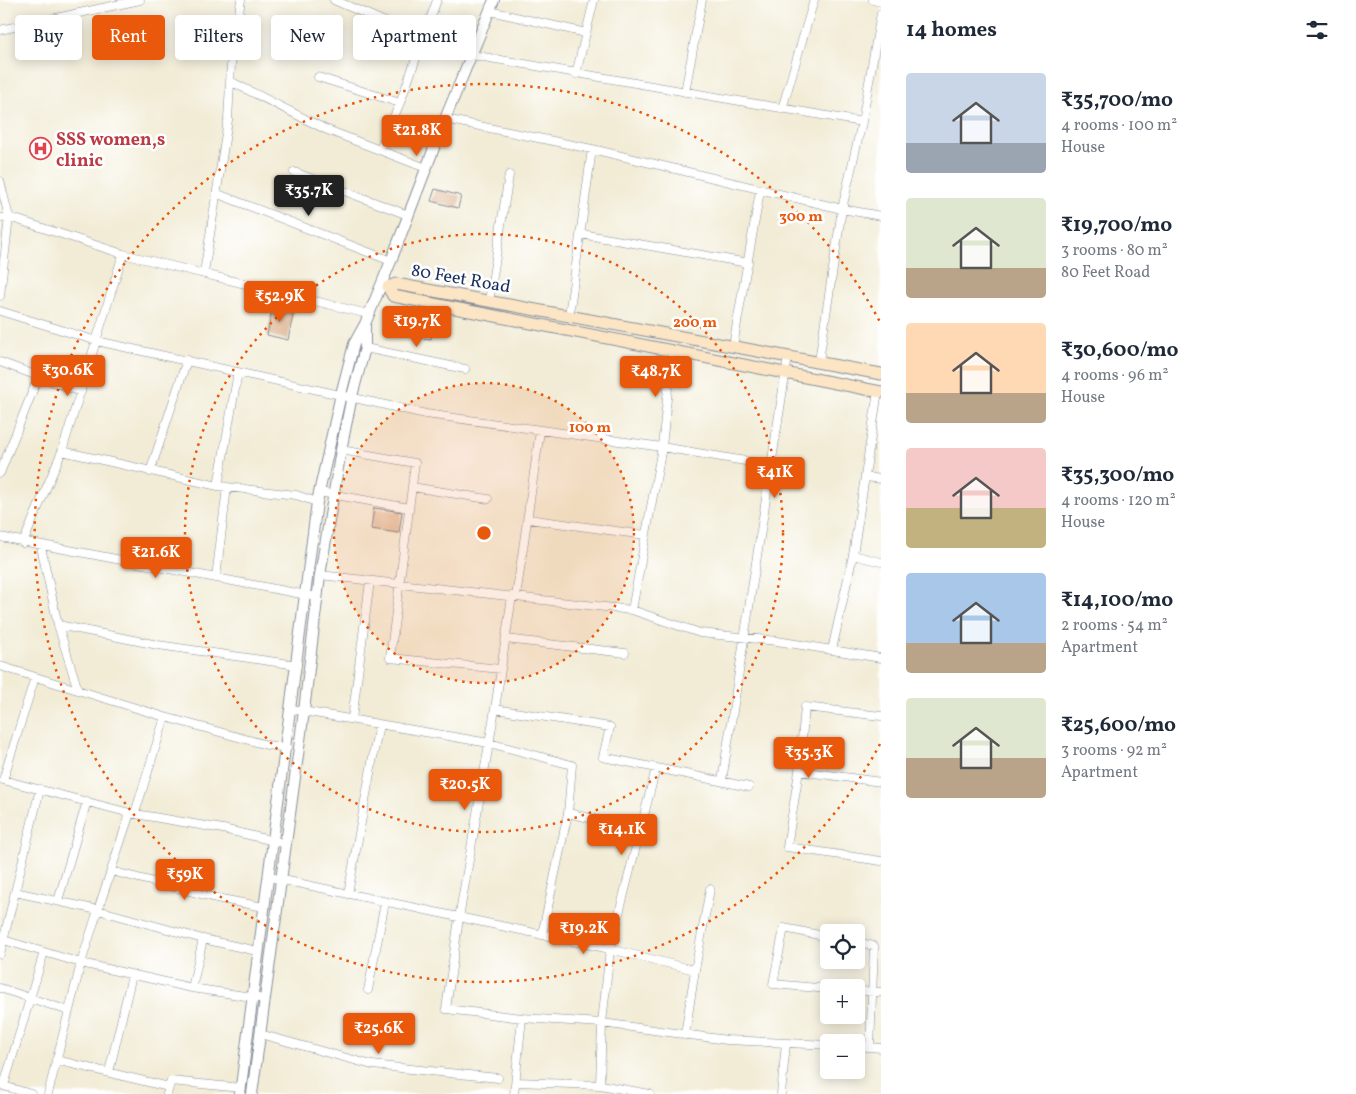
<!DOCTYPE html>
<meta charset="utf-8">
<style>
:root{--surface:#fff;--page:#f6f6f7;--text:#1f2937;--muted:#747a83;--accent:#ea580c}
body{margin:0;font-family:Vollkorn,serif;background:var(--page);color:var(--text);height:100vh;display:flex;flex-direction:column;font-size:19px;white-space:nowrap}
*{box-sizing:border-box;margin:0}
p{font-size:16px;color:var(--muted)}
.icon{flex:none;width:28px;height:28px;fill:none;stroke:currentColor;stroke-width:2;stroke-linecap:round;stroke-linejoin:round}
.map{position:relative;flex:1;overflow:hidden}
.panel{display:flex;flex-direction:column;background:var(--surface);width:475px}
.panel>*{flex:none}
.guide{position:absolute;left:15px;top:15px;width:475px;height:45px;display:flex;gap:10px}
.controls{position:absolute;left:820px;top:924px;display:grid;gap:10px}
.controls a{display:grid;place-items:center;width:45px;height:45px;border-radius:5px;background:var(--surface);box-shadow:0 2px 12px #0003;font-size:25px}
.price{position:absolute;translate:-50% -42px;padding:0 11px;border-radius:5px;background:var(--accent);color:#fff;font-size:16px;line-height:32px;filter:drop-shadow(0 1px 2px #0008)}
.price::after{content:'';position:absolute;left:50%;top:30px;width:15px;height:11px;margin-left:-8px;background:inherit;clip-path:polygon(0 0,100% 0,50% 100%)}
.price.current{background:#222;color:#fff}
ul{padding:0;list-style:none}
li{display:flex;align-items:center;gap:15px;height:125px;padding:0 25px}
li span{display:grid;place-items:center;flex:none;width:140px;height:100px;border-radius:5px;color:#555}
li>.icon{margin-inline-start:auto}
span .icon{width:60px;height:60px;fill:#fffc;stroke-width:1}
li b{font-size:21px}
h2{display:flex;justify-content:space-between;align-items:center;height:60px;padding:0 25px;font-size:21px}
.tag{padding:0 18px;border-radius:5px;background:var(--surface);box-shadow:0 2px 12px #0003;font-size:18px;line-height:45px}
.tag.current{background:var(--accent);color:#fff}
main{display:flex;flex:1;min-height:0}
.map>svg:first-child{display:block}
</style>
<main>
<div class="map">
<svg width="881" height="1094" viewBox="0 0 881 1094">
<rect width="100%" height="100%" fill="#fff"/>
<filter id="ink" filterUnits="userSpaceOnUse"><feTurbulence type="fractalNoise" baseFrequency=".02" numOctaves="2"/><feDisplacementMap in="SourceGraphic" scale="10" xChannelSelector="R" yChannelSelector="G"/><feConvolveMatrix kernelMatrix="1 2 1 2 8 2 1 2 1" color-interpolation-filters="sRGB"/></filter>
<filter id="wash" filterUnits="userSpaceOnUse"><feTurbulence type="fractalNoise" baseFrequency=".0096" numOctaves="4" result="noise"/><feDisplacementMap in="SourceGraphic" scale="20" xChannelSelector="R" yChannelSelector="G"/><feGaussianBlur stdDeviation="1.12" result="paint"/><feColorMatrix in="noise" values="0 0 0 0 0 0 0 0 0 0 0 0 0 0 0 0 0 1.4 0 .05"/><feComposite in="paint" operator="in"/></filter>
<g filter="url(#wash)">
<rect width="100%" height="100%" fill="#f2ecd6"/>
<g id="blocks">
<path fill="#ddb491" d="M435 189 461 196 458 208 431 201Z
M273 305 294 310 288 340 267 335Z
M421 319 433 320 431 339 419 338Z
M374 508 402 512 399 533 371 529Z"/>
</g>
</g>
<g filter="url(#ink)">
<use href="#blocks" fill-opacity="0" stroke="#868e9a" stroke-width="1"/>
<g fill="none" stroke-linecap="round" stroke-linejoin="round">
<defs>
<path id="minor" d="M334 0 422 38
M873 0 881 2
M490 11 586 33
M429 20 477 42
M0 30 140 0
M472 55 862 122 881 13
M576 74 594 0
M318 77 400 103
M230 81 325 129 426 168
M685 92 702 0
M782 109 814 0
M445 119 592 149 842 209 862 122
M380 149 400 103 437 0
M294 172 408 215
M0 181 9 217 123 254 368 314
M218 194 391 261
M0 218 9 217 0 296
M581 234 748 263
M204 273 228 120 231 65 241 0
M489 301 509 175
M0 311 97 341 426 414 662 447 632 610 700 633 777 641 881 658
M569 316 592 149
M733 346 760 191
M365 348 465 369
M672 350 662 447 769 465
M819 361 842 209 881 216
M0 362 81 392
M878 391 853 555 881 562
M341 450 415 463 390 658 501 669
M62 451 218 486 296 495 317 502
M150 472 187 360
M0 473 39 375
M866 477 881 479
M218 486 238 372
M412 487 488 499
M319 492 409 508
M528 519 645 535
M0 537 317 597
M23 543 62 451 123 254
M41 547 58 625 158 645 297 665
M320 575 632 610
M216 578 227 487
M512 596 495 709 610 727 603 757 749 787
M516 597 540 431
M58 625 78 690
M506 639 625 653
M832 650 853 555
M0 666 165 717
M35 677 3 780 130 813
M291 709 489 743 572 765 568 813 542 935
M495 709 459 918 446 1009 522 1018 602 1023 600 1085 650 1094
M881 716 805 707 799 771 787 847 881 861
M352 719 370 581
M656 768 610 949 695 970 710 889
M799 771 881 782
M722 781 788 357
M135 813 165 717 267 745 287 748
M568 813 640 830
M111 871 216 898 264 907
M269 877 610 949 602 1023 727 1040 829 1045
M15 892 98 910 130 813 223 829 287 844
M348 894 379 724
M58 901 87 801
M829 937 784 928 773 984 829 989
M0 939 81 963 98 910 203 939 192 988
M203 939 257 951
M856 942 874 946 870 1047
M0 954 40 789
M0 988 69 1011
M368 990 385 902
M856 991 881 992
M260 1034 372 1065 498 1078
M685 1035 695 970
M856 1046 881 1048
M56 1060 169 1087
M109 1072 132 975
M516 1082 600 1085
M0 1085 31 1094
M4 1085 44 952
M48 1094 81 963 192 988 265 999
M167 1094 171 1081 241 1088
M514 1094 522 1018
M781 1094 786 1043"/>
<path id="tertiary" d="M240 1094 317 502 341 394 354 344 365 324 391 261 445 119 494 0
M252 1094 304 711 320 575 341 450 352 396 365 348V325"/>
<path id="secondary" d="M881 374 396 284 388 287 393 296 881 392"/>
</defs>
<use href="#minor" stroke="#868e9a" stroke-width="9"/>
<use href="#tertiary" stroke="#868e9a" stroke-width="12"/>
<use href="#secondary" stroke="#868e9a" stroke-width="13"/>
<use href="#minor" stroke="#fff" stroke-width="8"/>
<use href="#tertiary" stroke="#fff" stroke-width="10"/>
<use href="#secondary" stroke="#fce5c4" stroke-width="11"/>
</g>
</g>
<circle cx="484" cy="533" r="150" fill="#e8590c" fill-opacity=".12"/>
<g fill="none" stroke="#e8590c" stroke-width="2.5" stroke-dasharray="2.5 5">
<circle cx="484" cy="533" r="150"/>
<circle cx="484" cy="533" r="299"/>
<path d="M880 744A449 449 0 1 1 880 322"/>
</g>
<defs>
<symbol id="hospital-ring" viewBox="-11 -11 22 22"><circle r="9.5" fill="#fff" stroke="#e0444e" stroke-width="1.5"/><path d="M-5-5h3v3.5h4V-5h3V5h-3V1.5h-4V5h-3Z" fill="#e0444e"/></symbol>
</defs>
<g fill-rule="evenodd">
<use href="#hospital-ring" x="28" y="136" width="25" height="25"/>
</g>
<g text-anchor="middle" stroke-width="5" stroke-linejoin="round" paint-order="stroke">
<g font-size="18" font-weight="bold" fill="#be3a42" stroke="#fff" text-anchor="start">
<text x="56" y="145">SSS women,s<tspan x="56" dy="21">clinic</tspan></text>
</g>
<g font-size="18" fill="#1b2f5e" stroke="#fff">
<text transform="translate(461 278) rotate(10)" y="6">80 Feet Road</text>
</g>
</g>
<circle cx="484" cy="533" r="8" fill="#e8590c" stroke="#fff" stroke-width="2.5"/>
<g font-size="15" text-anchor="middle" font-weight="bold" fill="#e8590c" stroke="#fff" stroke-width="5" stroke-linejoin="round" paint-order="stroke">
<text x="801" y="221">300 m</text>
<text x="695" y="327">200 m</text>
<text x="590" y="432">100 m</text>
</g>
</svg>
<div class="controls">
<a><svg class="icon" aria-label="locate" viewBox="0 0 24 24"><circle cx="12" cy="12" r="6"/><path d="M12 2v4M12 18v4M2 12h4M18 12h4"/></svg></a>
<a>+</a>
<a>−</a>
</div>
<b class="price" style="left:417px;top:157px">₹21.8K</b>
<b class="price current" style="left:309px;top:217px">₹35.7K</b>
<b class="price" style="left:280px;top:323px">₹52.9K</b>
<b class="price" style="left:417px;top:348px">₹19.7K</b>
<b class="price" style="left:68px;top:397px">₹30.6K</b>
<b class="price" style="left:656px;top:398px">₹48.7K</b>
<b class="price" style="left:775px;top:499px">₹41K</b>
<b class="price" style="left:156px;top:579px">₹21.6K</b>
<b class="price" style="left:809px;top:779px">₹35.3K</b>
<b class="price" style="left:465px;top:811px">₹20.5K</b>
<b class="price" style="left:622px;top:856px">₹14.1K</b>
<b class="price" style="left:185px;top:901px">₹59K</b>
<b class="price" style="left:584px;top:955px">₹19.2K</b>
<b class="price" style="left:379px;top:1055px">₹25.6K</b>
<div class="guide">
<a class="tag">Buy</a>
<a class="tag current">Rent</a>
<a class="tag">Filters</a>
<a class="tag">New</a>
<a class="tag">Apartment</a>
</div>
</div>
<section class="panel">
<h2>14 homes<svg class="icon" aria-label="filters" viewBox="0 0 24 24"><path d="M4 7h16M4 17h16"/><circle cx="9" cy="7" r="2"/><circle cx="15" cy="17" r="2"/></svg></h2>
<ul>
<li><span style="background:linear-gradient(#c9d6e8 70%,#9aa5b1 0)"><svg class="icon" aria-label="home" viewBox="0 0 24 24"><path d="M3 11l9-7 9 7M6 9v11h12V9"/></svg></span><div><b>₹35,700/mo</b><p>4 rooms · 100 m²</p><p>House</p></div></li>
<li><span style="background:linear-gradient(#dfe7d0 70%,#b9a48a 0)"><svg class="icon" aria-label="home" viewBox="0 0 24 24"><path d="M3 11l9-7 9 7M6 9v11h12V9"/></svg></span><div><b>₹19,700/mo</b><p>3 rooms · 80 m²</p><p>80 Feet Road</p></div></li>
<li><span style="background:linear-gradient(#ffd9b3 70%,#b9a48a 0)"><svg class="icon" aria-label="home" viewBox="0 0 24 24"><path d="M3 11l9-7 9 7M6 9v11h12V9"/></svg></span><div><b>₹30,600/mo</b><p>4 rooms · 96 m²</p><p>House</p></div></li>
<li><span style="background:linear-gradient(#f6c9c9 60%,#c2b280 0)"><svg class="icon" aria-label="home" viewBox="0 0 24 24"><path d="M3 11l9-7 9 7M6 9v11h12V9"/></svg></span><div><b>₹35,300/mo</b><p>4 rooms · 120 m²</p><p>House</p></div></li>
<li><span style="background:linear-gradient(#a9c7e8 70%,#b9a48a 0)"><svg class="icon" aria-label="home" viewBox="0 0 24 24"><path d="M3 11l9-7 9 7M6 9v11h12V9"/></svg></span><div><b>₹14,100/mo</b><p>2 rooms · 54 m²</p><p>Apartment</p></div></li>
<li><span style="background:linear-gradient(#dfe7d0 60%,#b9a48a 0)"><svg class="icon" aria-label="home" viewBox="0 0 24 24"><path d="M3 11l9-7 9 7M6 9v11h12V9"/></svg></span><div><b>₹25,600/mo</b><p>3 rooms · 92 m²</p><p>Apartment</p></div></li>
</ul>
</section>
</main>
